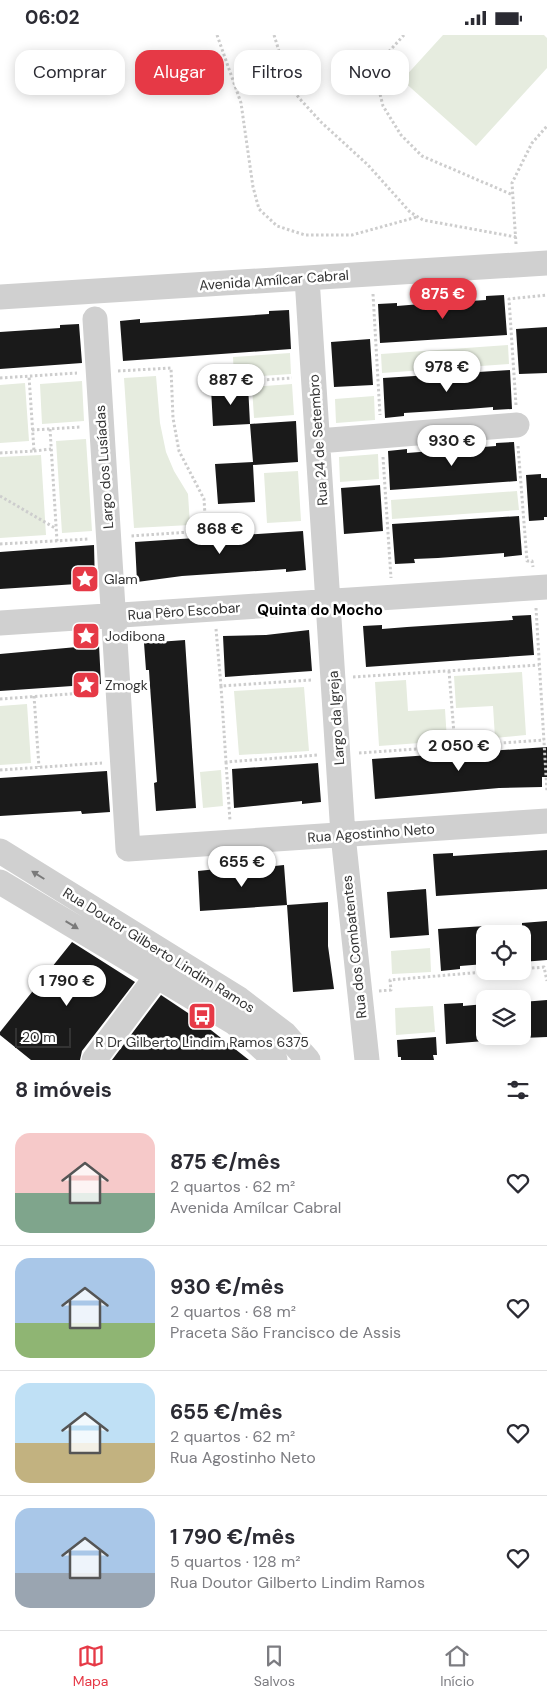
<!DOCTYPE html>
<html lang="pt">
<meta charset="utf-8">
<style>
:root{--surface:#fff;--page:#f7f7f7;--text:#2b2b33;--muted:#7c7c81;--line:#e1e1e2;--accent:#e63946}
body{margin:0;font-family:"DM Sans",sans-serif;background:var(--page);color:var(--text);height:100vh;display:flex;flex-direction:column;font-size:19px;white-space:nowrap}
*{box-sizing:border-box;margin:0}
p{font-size:16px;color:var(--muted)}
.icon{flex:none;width:28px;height:28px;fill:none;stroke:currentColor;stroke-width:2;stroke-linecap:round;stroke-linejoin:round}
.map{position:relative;height:1025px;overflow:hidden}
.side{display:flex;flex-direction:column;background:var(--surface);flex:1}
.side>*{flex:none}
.guide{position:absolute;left:15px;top:15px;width:518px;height:45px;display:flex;gap:10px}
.fabs{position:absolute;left:476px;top:890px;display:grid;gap:10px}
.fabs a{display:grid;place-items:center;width:55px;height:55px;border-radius:10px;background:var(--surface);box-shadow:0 2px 12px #0003;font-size:25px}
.scale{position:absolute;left:15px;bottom:12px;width:56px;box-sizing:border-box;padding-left:5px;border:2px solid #333;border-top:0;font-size:14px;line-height:18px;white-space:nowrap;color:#333;-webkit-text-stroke:4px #fff;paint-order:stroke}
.price{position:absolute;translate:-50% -42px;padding:0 11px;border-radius:18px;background:#fff;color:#222;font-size:16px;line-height:32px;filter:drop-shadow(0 1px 2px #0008)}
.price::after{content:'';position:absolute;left:50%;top:30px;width:15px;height:11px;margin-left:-8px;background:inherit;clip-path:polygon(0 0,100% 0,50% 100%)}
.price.on{background:var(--accent);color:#fff}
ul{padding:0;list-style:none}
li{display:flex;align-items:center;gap:15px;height:125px;padding:0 15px}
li+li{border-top:1px solid var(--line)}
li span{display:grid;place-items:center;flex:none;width:140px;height:100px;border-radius:15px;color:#555}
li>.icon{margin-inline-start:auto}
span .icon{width:60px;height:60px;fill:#fffc;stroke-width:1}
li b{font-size:21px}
h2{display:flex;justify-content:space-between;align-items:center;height:60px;padding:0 15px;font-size:21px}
.chip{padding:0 18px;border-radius:15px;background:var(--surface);box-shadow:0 2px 12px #0003;font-size:18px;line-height:45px}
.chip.on{background:var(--accent);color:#fff}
.status{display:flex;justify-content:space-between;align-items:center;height:35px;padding:0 25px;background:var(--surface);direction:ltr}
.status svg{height:14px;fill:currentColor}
.tabs{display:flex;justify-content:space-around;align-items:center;height:70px;border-top:1px solid var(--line);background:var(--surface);font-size:14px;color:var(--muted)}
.tabs a{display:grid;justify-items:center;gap:2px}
.tabs .on{color:var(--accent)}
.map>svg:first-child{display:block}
</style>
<div class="status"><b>06:02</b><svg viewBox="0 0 49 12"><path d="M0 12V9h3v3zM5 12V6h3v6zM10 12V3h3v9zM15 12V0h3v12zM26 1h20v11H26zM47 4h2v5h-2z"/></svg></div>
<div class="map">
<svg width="547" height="1025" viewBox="0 0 547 1025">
<rect width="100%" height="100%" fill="#fff"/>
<path fill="#e6ecdf" d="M443 0H544L547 3V33L476 111 402 45Z
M508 310 509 329 382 338 381 319Z
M290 318 291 339 234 343 233 322Z
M156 341 160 388 166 417 174 436 188 459 190 490 134 493 124 343Z
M82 346 84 386 42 389 40 349Z
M25 348 29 406 0 408V350Z
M292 349 294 380 254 383 252 352Z
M374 361 375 385 336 388 335 364Z
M86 404 92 496 62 498 56 406Z
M378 419 379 444 340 447 339 422Z
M41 420 46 500 0 503V422Z
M298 436 301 486 267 488 264 438Z
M517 456 519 475 392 484 391 465Z
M522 637 526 700 495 703 493 671 456 673 454 641Z
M406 645 408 676 445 674 447 706 379 711 375 647Z
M304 652 309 716 239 720 234 656Z
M27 669 31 728 0 730V671Z
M221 735 223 771 203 773 200 737Z
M430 913 431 937 392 939 391 916Z
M433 971 435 997 396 1000 395 973Z"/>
<path fill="#1a1a1a" d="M504 260 507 300 380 308 378 269 397 268V271L421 269 486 265V261Z
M289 275 291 314 123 326 120 286 140 284V288L269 279V276Z
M79 289 82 328 0 334V297L60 293V290Z
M547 292V338L519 339 516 294Z
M370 304 373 350 334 352 331 307Z
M510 335 512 374 493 375V372L468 374 404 378V381L385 383 383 343Z
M248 350 250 389 213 391 211 353Z
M296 386 298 427 253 430 255 467 218 469 215 429 253 427 250 389Z
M514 407 517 446 390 455 388 416 407 414V418L496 411V408Z
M541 439V443H547V482H544V485L529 486 526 440Z
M380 450 383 496 344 499 341 453Z
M519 481 522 520 504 522V518L438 523 414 524 415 528 395 529 392 489Z
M303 496 306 535 286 537V534L182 541 137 547 135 507Z
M94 510 95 550 77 552V549L0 554V517Z
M531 580 534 620 366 632 363 591 382 590V594L407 592 513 585 512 581Z
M309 595 312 636 225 642 223 601 266 600Z
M185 605 196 773 156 776 154 748 157 747 150 651 149 635H146L144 608Z
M99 610 101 649 0 656V619Z
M547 712V742H542V752L499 753 375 764 372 724Z
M318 728 321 767 302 769V766L234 773 232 734Z
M107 736 110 777 82 779 81 776 0 781V743Z
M547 815V854L436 861 433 819 453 818V821Z
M284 830 287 870 200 876 198 836 217 834V837Z
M426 854 429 900 390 903 387 857Z
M328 867V911L334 954 293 957 287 870Z
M547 886V925L522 927V888Z
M485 891V929L460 931V934L441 936 438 894Z
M72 907 135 947 82 1016 80 1025H31L0 1000V997Z
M161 960 197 984 249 1025H112Z
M547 965V1002L522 1003V967Z
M463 968V971L485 969V1006L446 1009 444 969Z
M436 1002 437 1020H433L434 1025H401V1022H398L397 1005Z"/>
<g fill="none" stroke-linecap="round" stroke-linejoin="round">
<path stroke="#cdcdcd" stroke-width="3" stroke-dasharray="2.5 2.5" stroke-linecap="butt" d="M217 0 241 68 253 152 259 174 277 191 305 200H352L417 182
M274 0 284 32 292 53 299 63 321 87 368 130 410 177 423 185 516 202
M404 0 383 23 375 39 383 71 401 100 422 121 513 160
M516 209 512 148 532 108 547 91
M373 259 380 380
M118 336 171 333 173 383 179 416 204 464 206 496 130 501
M0 343 77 338
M217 348 292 343
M516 370 509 264 547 260
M50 394 57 506
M32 395 81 392
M518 411 527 526H532L533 532
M34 416 51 414
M0 418 34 416 29 341
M383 422 391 543
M0 461 55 493
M0 509 89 504
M536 573 547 757
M216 594 221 651
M449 636 455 711
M353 642 539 630
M311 645 221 651 226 727 318 720
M34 661 39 732
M0 664 97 657
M359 718 544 705
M226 727 230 786
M0 735 102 728
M522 934 544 932 547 946
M379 956 391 955 390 945 495 936"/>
<path stroke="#d0d0d0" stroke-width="25" d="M307 243 343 800 367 1025
M0 262 547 228
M95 284 128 814 547 786
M318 406 517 390
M0 588 547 552
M0 816 239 964 285 999 308 1025
M0 847 235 988 275 1025
M94 1025 157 941"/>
</g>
<defs><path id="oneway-solid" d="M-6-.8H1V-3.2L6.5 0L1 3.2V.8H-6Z" transform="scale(1.25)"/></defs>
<g fill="#7a7a7a">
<use href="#oneway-solid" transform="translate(38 840) rotate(-148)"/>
<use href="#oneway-solid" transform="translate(72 890) rotate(31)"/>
</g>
<defs>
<symbol id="sight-square" viewBox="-11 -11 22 22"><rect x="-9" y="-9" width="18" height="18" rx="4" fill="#e63946" stroke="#fff"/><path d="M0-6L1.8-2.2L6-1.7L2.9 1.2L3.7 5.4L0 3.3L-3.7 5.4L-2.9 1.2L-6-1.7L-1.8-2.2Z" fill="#fff"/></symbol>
<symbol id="bus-square" viewBox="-11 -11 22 22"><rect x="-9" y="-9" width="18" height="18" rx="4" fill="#e63946" stroke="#fff"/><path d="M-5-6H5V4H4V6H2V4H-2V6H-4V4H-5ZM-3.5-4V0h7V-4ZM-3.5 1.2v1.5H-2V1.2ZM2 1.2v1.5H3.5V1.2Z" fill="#fff"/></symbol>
</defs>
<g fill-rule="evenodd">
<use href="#sight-square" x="69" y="528" width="32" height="32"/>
<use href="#sight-square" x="70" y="585" width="32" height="32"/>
<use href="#sight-square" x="70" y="634" width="32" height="32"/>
<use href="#bus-square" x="186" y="965" width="32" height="32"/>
</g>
<g text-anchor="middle" stroke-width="5" stroke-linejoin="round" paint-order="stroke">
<g font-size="14" fill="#333" stroke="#fff">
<text transform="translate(274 245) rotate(-4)" y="5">Avenida Amílcar Cabral</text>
<text transform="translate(318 405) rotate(-94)" y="5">Rua 24 de Setembro</text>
<text transform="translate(104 432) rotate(-94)" y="5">Largo dos Lusíadas</text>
<text transform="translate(184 576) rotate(-4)" y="5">Rua Pêro Escobar</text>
<text transform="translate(336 683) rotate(-94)" y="5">Largo da Igreja</text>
<text transform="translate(371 798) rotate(-4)" y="5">Rua Agostinho Neto</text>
<text transform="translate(354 912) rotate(-96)" y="5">Rua dos Combatentes</text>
<text transform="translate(159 915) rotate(32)" y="5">Rua Doutor Gilberto Lindim Ramos</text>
</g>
<g font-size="14" fill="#333" stroke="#fff" text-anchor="start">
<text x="104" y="549">Glam</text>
<text x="105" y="606">Jodibona</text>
<text x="105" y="655">Zmogk</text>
<text x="202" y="1012" text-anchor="middle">R Dr Gilberto Lindim Ramos 6375</text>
</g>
<g font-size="15" font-weight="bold" fill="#000" stroke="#fff">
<text x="320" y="580">Quinta do Mocho</text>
</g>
</g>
</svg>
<div class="fabs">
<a><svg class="icon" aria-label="locate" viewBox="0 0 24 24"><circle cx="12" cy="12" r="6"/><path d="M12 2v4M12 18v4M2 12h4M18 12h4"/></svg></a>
<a><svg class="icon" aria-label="layers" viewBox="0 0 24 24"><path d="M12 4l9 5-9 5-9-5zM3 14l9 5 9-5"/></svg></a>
</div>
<div class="scale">20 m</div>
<b class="price on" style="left:443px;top:285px">875 €</b>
<b class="price" style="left:447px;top:358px">978 €</b>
<b class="price" style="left:231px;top:371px">887 €</b>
<b class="price" style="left:452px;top:432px">930 €</b>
<b class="price" style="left:220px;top:520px">868 €</b>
<b class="price" style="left:459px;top:737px">2 050 €</b>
<b class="price" style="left:242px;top:853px">655 €</b>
<b class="price" style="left:67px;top:972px">1 790 €</b>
<div class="guide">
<a class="chip">Comprar</a>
<a class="chip on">Alugar</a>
<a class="chip">Filtros</a>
<a class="chip">Novo</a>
</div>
</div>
<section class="side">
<h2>8 imóveis<svg class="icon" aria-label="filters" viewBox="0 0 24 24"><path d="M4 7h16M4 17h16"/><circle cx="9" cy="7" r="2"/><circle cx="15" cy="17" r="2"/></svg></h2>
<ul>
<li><span style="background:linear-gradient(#f6c9c9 60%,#7fa58c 0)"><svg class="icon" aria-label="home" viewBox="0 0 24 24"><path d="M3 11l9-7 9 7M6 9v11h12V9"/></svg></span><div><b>875 €/mês</b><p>2 quartos · 62 m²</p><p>Avenida Amílcar Cabral</p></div><svg class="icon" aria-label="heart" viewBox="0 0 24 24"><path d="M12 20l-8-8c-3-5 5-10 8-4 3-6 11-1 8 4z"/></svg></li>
<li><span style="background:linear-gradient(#a9c7e8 65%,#8fb573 0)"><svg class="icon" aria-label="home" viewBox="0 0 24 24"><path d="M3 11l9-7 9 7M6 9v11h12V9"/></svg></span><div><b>930 €/mês</b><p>2 quartos · 68 m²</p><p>Praceta São Francisco de Assis</p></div><svg class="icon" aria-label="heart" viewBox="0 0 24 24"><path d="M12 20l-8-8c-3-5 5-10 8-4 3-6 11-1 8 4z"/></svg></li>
<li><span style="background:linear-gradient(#bfe0f5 60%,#c2b280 0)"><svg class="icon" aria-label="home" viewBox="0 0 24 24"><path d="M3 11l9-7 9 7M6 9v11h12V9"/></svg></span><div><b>655 €/mês</b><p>2 quartos · 62 m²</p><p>Rua Agostinho Neto</p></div><svg class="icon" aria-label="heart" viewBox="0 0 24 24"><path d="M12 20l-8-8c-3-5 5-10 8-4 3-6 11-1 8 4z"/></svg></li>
<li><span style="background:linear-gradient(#a9c7e8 65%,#9aa5b1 0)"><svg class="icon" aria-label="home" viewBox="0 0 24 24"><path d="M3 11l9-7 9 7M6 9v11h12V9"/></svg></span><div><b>1 790 €/mês</b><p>5 quartos · 128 m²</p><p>Rua Doutor Gilberto Lindim Ramos</p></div><svg class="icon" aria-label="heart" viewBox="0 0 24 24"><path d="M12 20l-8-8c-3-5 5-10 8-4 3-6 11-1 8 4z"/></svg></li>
</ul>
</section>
<nav class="tabs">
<a class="on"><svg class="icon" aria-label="map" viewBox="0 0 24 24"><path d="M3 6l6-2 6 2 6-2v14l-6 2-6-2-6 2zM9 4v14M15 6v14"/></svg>Mapa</a>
<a><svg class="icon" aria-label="saved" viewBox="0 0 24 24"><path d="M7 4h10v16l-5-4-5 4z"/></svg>Salvos</a>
<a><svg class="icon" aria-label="home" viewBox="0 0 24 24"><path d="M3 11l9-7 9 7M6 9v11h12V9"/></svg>Início</a>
</nav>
